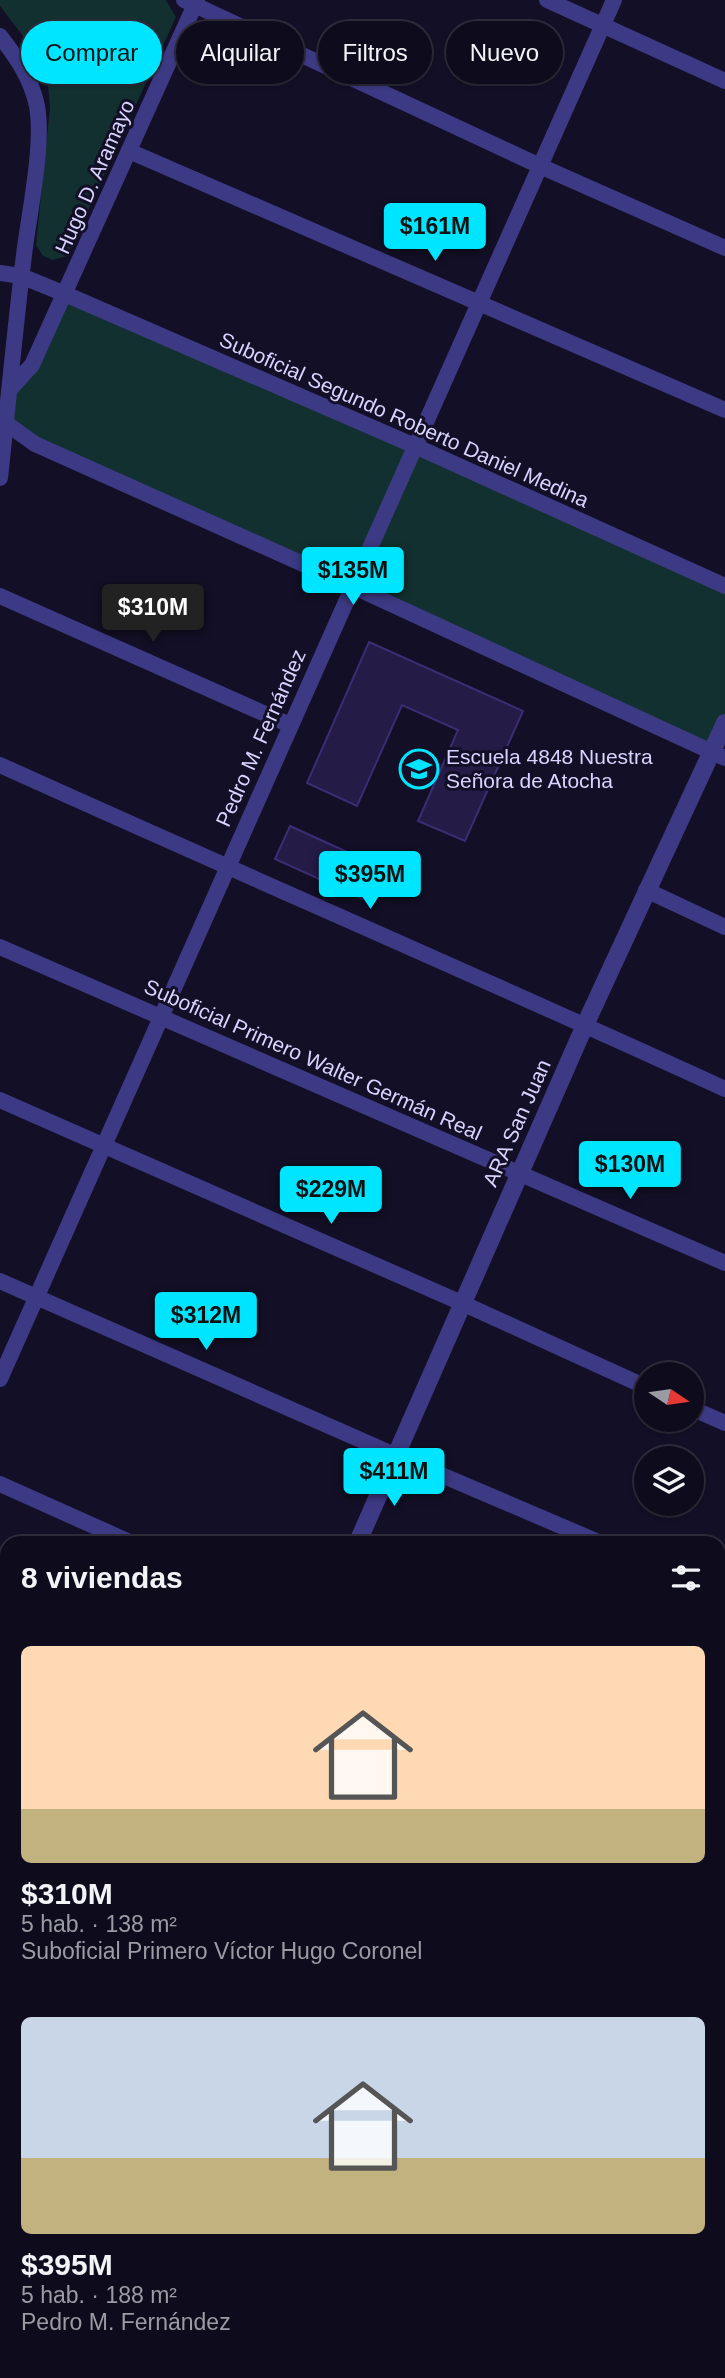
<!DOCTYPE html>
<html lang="es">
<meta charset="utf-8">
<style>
:root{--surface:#0e0b1c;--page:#171425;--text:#f1f3f6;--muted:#9b9ba3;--line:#2e2b3b;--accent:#00e5ff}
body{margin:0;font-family:Arial,sans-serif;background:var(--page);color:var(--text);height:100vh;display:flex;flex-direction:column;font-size:26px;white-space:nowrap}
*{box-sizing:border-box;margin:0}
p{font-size:23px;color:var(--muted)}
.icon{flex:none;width:38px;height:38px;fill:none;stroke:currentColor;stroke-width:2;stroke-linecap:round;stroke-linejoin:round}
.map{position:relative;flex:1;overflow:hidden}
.drawer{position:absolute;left:0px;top:1536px;width:726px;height:842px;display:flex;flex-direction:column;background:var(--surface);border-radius:21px 21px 0 0;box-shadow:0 2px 5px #0004,0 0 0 2px var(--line)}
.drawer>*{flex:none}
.hud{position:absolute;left:21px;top:21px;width:684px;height:63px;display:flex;gap:14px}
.needle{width:46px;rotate:103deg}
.buttons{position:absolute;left:634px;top:1362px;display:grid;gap:14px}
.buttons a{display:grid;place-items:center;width:70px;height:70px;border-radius:50%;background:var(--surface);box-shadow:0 2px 5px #0004,0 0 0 2px var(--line);font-size:35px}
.price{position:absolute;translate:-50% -60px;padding:0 16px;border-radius:7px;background:var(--accent);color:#111;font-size:23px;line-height:46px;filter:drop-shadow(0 2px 4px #0008)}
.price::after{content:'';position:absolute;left:50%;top:42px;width:21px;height:16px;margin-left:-10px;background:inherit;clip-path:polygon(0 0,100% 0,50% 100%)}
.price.on{background:#222;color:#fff}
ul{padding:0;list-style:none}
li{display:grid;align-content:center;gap:14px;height:371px;padding:0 21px}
li span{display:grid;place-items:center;height:217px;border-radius:10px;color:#555}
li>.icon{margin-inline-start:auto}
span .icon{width:126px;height:126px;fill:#fffc;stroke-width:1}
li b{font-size:30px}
h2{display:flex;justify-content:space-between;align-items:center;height:84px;padding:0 21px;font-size:30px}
.chip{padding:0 24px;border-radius:32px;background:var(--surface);box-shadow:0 2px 5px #0004,0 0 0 2px var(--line);font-size:24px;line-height:63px}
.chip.on{background:var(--accent);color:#111}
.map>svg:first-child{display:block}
</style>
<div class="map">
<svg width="725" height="2378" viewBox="0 0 725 2378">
<rect width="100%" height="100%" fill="#130f26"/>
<path fill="#12302f" d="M0 0H166L176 17 67 256 53 260 43 256 36 245 50 107 47 74 39 57 0 6Z
M65 294 725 586V723L712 753 6 423 10 389Z"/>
<path fill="#241b47" stroke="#3b2d73" stroke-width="2" d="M369 642 523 711 465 841 418 821 458 730 402 705 357 806 307 783Z
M290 826 387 870 372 903 275 859Z"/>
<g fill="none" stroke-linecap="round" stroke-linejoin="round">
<path stroke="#3d3a85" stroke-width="16" d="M184 0 540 166 725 248
M547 0 725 81
M0 36C17 58 31 78 37 106 44 145 29 214 24 255 15 329 8 404 0 478
M129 151 725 410
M0 273 21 276 65 294 415 446 725 586
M10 389 32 365 197 0
M0 419 35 444 352 586 725 758
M0 596 290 725
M0 765C241 874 485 979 725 1089
M646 890 725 927
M0 947 725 1263
M0 1100 464 1304 646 1387
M0 1281 397 1456 603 1544
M0 1379 614 0
M691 1408 725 1423
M0 1484 134 1544
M719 1593 725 1595
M0 1671 7 1674
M719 1671 725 1658
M719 1804 725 1807
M0 1867 7 1870
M719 1991 725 1994
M0 2064 7 2067
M0 2253 7 2256
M0 2339 7 2323
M265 2371 281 2378
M682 2371 697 2378
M396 2378 399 2371"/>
<path stroke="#3d3a85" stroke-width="18" d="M357 1544 585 1025 725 723
M719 2191 725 2194"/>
</g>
<defs>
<symbol id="school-ring" viewBox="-11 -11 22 22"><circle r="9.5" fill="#130f26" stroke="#00e5ff" stroke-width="1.5"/><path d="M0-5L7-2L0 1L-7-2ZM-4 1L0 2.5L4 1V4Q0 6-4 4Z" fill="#00e5ff"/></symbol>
</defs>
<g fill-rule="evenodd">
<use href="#school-ring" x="397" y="747" width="44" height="44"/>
</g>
<g text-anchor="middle" stroke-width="6" stroke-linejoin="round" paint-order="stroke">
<g font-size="21" fill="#d9d4ff" stroke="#130f26">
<text transform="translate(95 177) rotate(-66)" y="7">Hugo D. Aramayo</text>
<text transform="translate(404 420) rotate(24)" y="7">Suboficial Segundo Roberto Daniel Medina</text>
<text transform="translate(261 738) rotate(-66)" y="7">Pedro M. Fernández</text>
<text transform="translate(313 1060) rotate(24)" y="7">Suboficial Primero Walter Germán Real</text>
<text transform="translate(517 1123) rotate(-66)" y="7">ARA San Juan</text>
</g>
<g font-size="21" fill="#d9d4ff" stroke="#130f26" text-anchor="start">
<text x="446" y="764">Escuela 4848 Nuestra<tspan x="446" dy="24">Señora de Atocha</tspan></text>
</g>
</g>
</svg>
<div class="buttons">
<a><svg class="needle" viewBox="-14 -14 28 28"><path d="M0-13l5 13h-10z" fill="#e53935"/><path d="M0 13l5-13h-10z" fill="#9b9ba3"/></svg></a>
<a><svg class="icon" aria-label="layers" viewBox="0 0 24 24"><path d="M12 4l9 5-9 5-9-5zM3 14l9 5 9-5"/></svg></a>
</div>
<b class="price" style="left:435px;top:263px">$161M</b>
<b class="price" style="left:353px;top:607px">$135M</b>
<b class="price on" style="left:153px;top:644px">$310M</b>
<b class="price" style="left:370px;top:911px">$395M</b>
<b class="price" style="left:630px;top:1201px">$130M</b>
<b class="price" style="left:331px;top:1226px">$229M</b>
<b class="price" style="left:206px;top:1352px">$312M</b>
<b class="price" style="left:394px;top:1508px">$411M</b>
<div class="hud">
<a class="chip on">Comprar</a>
<a class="chip">Alquilar</a>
<a class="chip">Filtros</a>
<a class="chip">Nuevo</a>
</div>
<section class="drawer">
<h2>8 viviendas<svg class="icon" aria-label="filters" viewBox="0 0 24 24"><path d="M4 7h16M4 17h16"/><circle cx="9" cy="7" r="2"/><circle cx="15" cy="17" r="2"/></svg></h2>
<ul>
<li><span style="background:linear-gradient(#ffd9b3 75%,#c2b280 0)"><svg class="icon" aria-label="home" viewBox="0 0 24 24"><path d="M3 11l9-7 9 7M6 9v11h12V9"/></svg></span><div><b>$310M</b><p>5 hab. · 138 m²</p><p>Suboficial Primero Víctor Hugo Coronel</p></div></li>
<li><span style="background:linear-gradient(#c9d6e8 65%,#c2b280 0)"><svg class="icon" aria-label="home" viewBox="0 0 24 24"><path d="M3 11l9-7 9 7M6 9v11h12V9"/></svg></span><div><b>$395M</b><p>5 hab. · 188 m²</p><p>Pedro M. Fernández</p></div></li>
</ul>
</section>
</div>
